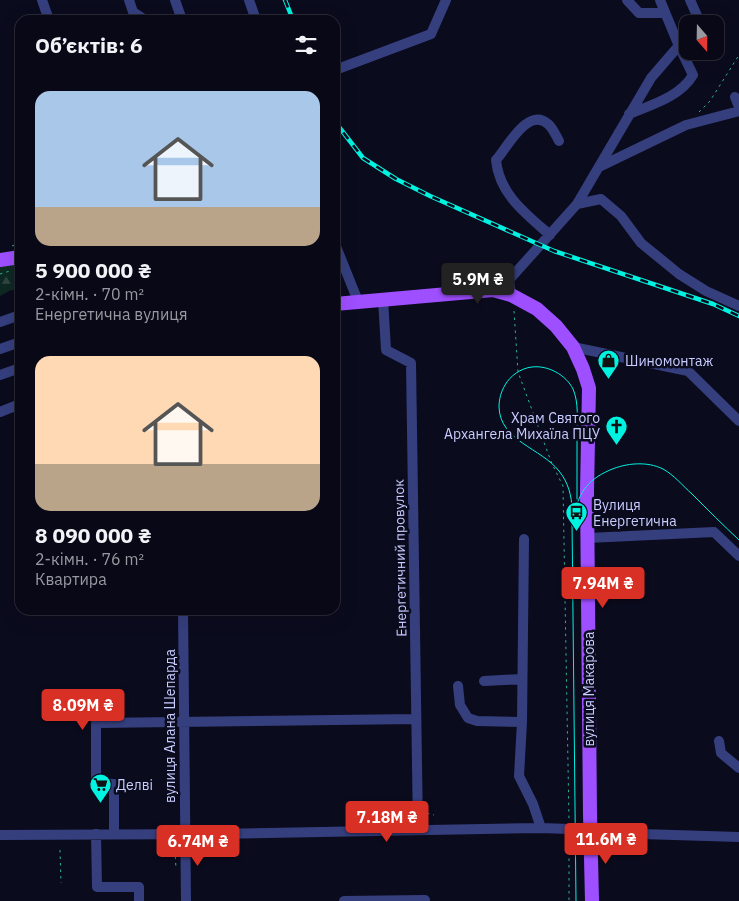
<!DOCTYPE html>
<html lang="uk">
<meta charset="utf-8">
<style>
:root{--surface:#080816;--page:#11111f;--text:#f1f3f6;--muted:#989aa1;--line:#292935;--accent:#d93025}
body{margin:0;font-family:"IBM Plex Sans",sans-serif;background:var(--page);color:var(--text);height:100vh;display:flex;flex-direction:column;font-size:19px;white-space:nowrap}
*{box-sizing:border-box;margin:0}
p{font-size:16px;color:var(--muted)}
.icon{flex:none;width:28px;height:28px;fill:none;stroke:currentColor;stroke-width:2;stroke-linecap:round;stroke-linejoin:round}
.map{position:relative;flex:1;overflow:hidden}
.side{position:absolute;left:15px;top:15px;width:325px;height:600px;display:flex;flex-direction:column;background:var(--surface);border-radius:15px;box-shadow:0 5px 20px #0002,0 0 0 1px var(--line)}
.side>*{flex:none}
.needle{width:32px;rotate:160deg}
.buttons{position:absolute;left:679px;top:15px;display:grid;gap:10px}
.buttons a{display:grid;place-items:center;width:45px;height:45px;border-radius:10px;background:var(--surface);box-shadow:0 5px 20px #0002,0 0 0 1px var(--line);font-size:25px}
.price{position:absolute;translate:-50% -42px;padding:0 11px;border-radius:5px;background:var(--accent);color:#fff;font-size:16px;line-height:32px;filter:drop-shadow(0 1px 2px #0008)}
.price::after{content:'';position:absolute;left:50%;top:30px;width:15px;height:11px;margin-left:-8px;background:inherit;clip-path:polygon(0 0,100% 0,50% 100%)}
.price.active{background:#222;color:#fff}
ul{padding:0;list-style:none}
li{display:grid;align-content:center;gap:10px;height:265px;padding:0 20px}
li span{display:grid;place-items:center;height:155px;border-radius:15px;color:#555}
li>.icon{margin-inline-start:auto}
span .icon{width:90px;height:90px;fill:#fffc;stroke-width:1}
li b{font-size:21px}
h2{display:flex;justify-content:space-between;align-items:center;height:60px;padding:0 20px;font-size:21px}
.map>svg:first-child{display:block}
</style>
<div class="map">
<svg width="739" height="901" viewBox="0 0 739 901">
<defs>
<pattern id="forest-firs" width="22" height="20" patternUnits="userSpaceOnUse" patternTransform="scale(1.25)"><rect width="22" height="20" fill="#0e2822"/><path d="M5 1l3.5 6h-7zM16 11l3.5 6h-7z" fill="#304643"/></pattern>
</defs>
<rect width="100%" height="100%" fill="#0b0b1e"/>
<path fill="url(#forest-firs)" d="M20 253V288L9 291 0 296V256Z"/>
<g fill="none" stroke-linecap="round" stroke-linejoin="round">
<path stroke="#2ab291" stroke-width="1" stroke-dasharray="2.5 4" stroke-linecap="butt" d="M699 112 710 101 739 55
M12 246 20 243
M0 274 10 271
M514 311 518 372 552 464 563 486 569 820
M427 813 434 815
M569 839V901
M60 850 61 883
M175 850 176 869"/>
<path stroke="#353f7e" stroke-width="10" d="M42 0 49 20
M129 0 133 12 145 20
M175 0 182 20
M249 0 256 20
M627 0 639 13H665
M690 0 699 20 696 24
M335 70 431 34 446 0
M735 97 739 107
M629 114C651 105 680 97 693 75L679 46 660 0
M599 167 686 125 739 111
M577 204 601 199 621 216 641 243 679 274 706 291 739 306
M550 235C526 214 499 194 496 160 507 148 528 106 548 124 553 128 556 136 559 141
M335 244 358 301
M511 295 509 280 577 204 651 78 688 35
M383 299 386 350 411 363 418 830
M0 322 20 315
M573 347 688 371 739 421
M0 349 20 342
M0 375 20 368
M0 412 20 404
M588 538 714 532 739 556
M524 539 522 722 519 776 533 804 541 828
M183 610 186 901
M484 681 522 679
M458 686 460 705 468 718 477 721 522 722
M719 741 721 753 739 768
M96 834 97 887H139V901
M114 834V784L96 783V723L416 719
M0 835 215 834 541 828 569 829 609 833 739 837
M344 901 425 900V901"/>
<path stroke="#9e4fff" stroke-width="14" d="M0 260 20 257
M335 304 493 290 511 295 537 309 556 326 573 347 583 369 589 388 587 492 590 814 592 901"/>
<path stroke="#00f3e0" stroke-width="1" d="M572 510C572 496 568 482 559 471 541 448 500 441 499 407 499 399 501 392 505 385 510 376 521 368 532 367 548 365 566 375 573 389 579 403 577 420 577 435 577 456 577 478 577 499
M576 901 572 520C579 494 585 481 610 470 626 463 647 461 663 469 674 475 683 486 692 494 708 510 723 525 739 540"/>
<defs>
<path id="rail" d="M285 0 293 20
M335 119 339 127 363 158 396 179 430 196 554 251 713 304 739 316"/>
</defs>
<use href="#rail" stroke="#00f3e0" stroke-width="4.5"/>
<use href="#rail" stroke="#0b0b1e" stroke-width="2.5" stroke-dasharray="8" stroke-linecap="butt"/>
</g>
<defs>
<symbol id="shop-pin" viewBox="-11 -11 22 30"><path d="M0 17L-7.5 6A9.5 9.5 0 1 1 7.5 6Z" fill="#00f3e0" stroke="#0b0b1e"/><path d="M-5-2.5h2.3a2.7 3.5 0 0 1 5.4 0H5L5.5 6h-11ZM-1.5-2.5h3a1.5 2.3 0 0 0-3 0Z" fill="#111"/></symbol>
<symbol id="church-pin" viewBox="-11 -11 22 30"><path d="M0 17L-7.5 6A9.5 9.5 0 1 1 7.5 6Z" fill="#00f3e0" stroke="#0b0b1e"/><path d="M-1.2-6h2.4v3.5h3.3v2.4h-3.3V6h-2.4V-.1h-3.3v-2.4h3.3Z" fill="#111"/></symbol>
<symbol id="bus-pin" viewBox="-11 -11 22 30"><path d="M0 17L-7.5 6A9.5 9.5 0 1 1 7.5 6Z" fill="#00f3e0" stroke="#0b0b1e"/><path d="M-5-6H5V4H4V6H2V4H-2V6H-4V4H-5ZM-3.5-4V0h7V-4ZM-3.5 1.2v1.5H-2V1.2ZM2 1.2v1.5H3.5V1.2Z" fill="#111"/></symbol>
<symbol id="supermarket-pin" viewBox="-11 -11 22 30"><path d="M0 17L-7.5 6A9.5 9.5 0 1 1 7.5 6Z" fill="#00f3e0" stroke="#0b0b1e"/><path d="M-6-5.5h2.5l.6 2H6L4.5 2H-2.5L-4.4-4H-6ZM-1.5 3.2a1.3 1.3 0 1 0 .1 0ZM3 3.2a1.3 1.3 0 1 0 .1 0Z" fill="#111"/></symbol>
</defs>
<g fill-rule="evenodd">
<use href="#shop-pin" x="596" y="348" width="25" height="34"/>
<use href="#church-pin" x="604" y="414" width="25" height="34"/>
<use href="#bus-pin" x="564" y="500" width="25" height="34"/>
<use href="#supermarket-pin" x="88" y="772" width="25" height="34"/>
</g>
<g text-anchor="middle" stroke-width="5" stroke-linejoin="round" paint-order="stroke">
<g font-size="14" fill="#c8ccff" stroke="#0b0b1e" text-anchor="start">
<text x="625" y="366">Шиномонтаж</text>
<text x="600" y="423" text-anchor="end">Храм Святого<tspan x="600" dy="16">Архангела Михаїла ПЦУ</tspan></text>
<text x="593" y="510">Вулиця<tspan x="593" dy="16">Енергетична</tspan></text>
<text x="116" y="790">Делві</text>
</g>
<g font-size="14" fill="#c8ccff" stroke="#0b0b1e">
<text transform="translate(400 558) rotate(-91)" y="5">Енергетичний провулок</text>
<text transform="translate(589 689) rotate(-90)" y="5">вулиця Макарова</text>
<text transform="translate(170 726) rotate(-90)" y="5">вулиця Алана Шепарда</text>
</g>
</g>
</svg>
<div class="buttons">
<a><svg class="needle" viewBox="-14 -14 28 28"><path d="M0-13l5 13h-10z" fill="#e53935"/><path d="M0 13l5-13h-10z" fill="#989aa1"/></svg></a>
</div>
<b class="price active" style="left:478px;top:305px">5.9M ₴</b>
<b class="price" style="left:603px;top:609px">7.94M ₴</b>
<b class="price" style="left:83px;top:731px">8.09M ₴</b>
<b class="price" style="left:387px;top:843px">7.18M ₴</b>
<b class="price" style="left:606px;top:865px">11.6M ₴</b>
<b class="price" style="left:198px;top:867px">6.74M ₴</b>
<section class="side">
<h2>Об’єктів: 6<svg class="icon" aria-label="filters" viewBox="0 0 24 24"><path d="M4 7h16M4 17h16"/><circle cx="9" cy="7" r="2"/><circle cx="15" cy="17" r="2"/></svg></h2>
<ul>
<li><span style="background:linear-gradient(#a9c7e8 75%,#b9a48a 0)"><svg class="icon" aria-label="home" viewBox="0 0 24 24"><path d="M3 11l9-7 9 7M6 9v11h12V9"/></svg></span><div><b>5 900 000 ₴</b><p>2-кімн. · 70 m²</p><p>Енергетична вулиця</p></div></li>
<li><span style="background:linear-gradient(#ffd9b3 70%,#b9a48a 0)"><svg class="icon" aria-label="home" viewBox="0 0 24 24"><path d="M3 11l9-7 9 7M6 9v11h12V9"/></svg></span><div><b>8 090 000 ₴</b><p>2-кімн. · 76 m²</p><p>Квартира</p></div></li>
</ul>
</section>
</div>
